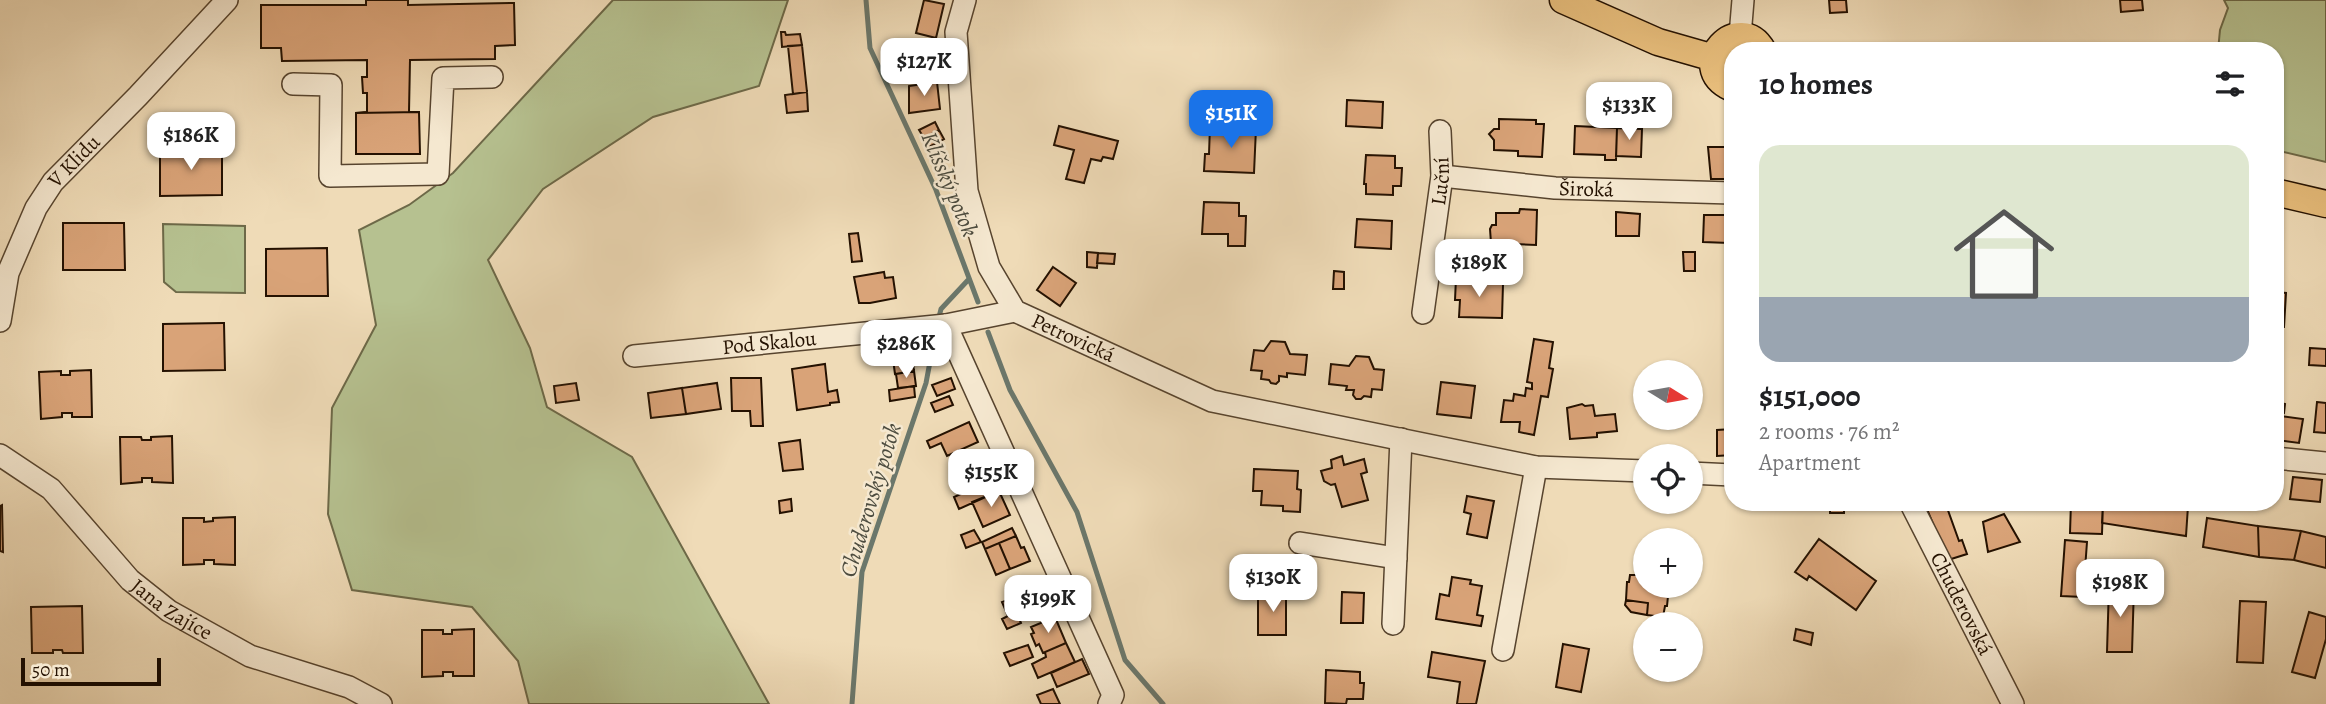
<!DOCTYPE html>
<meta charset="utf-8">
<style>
:root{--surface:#fff;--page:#f2f2f2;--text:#202124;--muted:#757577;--accent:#1a73e8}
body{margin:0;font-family:Alegreya,serif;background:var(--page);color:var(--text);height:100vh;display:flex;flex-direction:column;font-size:26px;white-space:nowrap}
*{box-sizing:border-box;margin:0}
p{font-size:23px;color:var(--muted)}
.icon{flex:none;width:38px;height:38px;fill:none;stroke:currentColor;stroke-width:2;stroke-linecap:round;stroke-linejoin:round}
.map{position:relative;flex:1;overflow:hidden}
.details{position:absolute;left:1724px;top:42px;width:560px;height:469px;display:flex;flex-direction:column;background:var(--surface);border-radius:28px;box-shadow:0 2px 5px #0004}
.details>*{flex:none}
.needle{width:46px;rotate:101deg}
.controls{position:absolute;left:1633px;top:360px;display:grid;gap:14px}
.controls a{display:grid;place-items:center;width:70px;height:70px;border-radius:50%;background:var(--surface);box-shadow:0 2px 5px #0004;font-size:35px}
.scale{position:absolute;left:21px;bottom:18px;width:140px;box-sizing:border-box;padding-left:7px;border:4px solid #241101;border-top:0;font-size:19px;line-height:24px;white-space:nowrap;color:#241101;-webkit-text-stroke:5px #f5e8d0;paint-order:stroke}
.price{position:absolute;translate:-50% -60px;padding:0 16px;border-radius:14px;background:#fff;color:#222;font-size:23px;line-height:46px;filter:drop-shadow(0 2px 4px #0008)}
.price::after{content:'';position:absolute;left:50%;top:42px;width:21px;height:16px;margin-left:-10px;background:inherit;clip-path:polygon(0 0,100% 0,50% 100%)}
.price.on{background:var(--accent);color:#fff}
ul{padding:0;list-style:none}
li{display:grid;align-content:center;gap:14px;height:371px;padding:0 35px}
li span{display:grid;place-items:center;height:217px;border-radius:21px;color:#555}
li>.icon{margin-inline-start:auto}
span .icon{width:126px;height:126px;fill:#fffc;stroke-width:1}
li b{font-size:30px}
h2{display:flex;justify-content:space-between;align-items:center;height:84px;padding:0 35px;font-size:30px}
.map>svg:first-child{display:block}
</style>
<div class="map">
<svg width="2326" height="704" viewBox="0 0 2326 704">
<rect width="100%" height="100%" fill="#efdbb7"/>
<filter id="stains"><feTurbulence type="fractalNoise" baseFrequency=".00286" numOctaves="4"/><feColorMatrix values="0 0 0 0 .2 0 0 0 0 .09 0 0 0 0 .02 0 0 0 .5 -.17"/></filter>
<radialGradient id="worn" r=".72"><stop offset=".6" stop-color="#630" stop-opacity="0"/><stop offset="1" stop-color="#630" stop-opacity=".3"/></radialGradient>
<path fill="#b6c190" stroke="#6d6948" stroke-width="2" d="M613 0H788L759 86 653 117 543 189 488 260 530 348 547 407 632 457 769 704H529L518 661 472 607 352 590 328 514 332 408 376 325 359 230 409 205 453 173Z
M2224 0H2326V162L2275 150V51H2218L2220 30 2228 8Z
M163 224 245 226V293L176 292 164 282Z"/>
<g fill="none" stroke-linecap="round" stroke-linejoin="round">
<path stroke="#6b776b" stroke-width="5" d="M866 0 870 48 936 190 978 302
M938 321 941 309 969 279
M988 332 1010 390 1077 512 1125 660 1163 704
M852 704 862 572 926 383 936 330"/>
</g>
<path fill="#d9a378" stroke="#241101" stroke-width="2" d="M366 0H408V5L514 3 515 45 495 46V59L410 60 409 112H419L420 154H356V113L367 112V93H363L362 77H367V60L282 61 281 48H261V5H366Z
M924 0 944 4 936 38 916 33Z
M1829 0H1846L1847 12 1830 13Z
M2120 0H2142L2143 10 2121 12Z
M781 32H785L786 35 800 34 802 45 782 47Z
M802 45 807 92 793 94 788 46Z
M937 82 940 109 909 113V86Z
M807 92 808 111 787 113 785 95Z
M1347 100 1383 102 1382 128 1346 126Z
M419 112 420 154H356V113Z
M1499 119 1536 120V124H1544L1542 157 1518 156V151L1494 150V140L1489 134 1494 129H1499Z
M935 122 939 130 924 138 919 130Z
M1059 126 1118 141 1113 159 1103 157 1101 161 1091 159 1084 183 1066 179 1074 150 1054 145Z
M1210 126 1256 128 1254 173 1204 171 1205 154H1209Z
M1575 126 1617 128 1616 160H1605V155L1574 154Z
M1617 128 1642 129 1641 157 1616 156Z
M939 130 944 139 929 147 924 138Z
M1708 147H1731L1732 179H1711Z
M160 148H222V195L160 196Z
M1366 155 1395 156V168H1402L1401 186H1393V195L1366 194V184H1364Z
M1204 202 1239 203V216H1246L1245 246H1228V234H1202Z
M1520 209 1537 210 1536 245 1491 243 1490 229 1492 225H1496V213H1519Z
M1616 212 1640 214 1639 236H1616Z
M1704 215H1730L1729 243 1703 242Z
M1357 219 1392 221 1391 249 1355 247Z
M63 223H124L125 270H63Z
M858 233 862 261 852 262 849 234Z
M327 248 328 296H266V249Z
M1087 252 1098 253 1097 268 1087 267Z
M1683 252H1695V271H1684Z
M1098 253 1115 254 1114 264 1097 263Z
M1053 267 1076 283 1060 306 1037 290Z
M1334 271 1344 272V289H1333Z
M884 272 885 278 893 277 896 298 870 303H859L854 277Z
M1456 278H1467V283L1503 284 1502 318 1459 317 1460 300H1455Z
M2275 292 2286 293 2284 327H2275Z
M223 323H224L225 370 163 371V324Z
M1534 339 1553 342 1549 368 1553 369 1548 397 1541 396 1534 435 1519 432 1520 422H1501L1504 400 1513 401 1514 394 1525 396 1526 388 1532 389V383L1527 382Z
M910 341 914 371 895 374 891 344Z
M1271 341 1285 342 1290 354 1307 355 1305 375 1287 373V377L1279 376V381L1276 384 1271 383 1269 380 1261 379 1262 371 1251 370 1254 350 1264 351Z
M2310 348 2326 349V366L2309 365Z
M1356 356 1369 357 1374 369 1384 370 1382 390 1372 389 1371 397 1364 396 1361 399H1356L1353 395 1354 390H1346L1347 386 1329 384 1331 364 1349 366Z
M825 364 828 392 837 390 839 402 830 403V405L797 410 792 369Z
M91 370 92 417H72V413H62V417L41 419 39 372 61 371V375H70V371Z
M914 371 916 386 898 388 896 374Z
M731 378H761L763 426H751L750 411H732Z
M951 378 955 389 937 396 932 385Z
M1441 382 1475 386 1471 418 1437 414Z
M576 383 579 400 556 403 554 386Z
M717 383 721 409 686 414 682 388Z
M914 386 915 397 890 401 889 390Z
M682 388 686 414 651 418 648 393Z
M2275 392 2282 393 2281 403 2285 404 2284 413 2280 412 2278 427H2275Z
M949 396 953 405 935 412 931 403Z
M2317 402 2326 403V433L2314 432Z
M1582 404 1585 406 1593 405 1595 416 1615 414 1617 431 1597 433V437L1570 439 1567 408Z
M2280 416 2303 419 2299 443 2277 440Z
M969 422 978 442 947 456 941 443 930 448 927 441Z
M1732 429V455L1717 456V430Z
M172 436 173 483 152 482V478H142V482L121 484 120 437H141L142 440H151V437Z
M800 440 803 469 783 471 779 443Z
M1342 456 1344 465 1364 459 1367 472 1361 474 1368 500 1342 507 1335 484 1331 485 1324 481 1321 471 1332 468 1331 460Z
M970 459 979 478 991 473 999 491 959 509 954 497 963 493 952 467Z
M1254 469 1298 471 1297 489 1301 490 1300 512 1283 511V506L1261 505 1262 491H1253Z
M2293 477 2322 480 2320 502 2290 499Z
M999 491 1010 515 983 527 972 502Z
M1467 496 1494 501 1487 538 1467 534 1471 514 1464 512Z
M791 499 792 511 780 513 779 501Z
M1924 502H1945L1959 541 1962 540 1967 554 1948 560Z
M2071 502H2103L2102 534 2070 533Z
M2103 502H2161L2188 506 2186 536 2102 523Z
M1830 503H1844V513H1830Z
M2 505 3 552 0 551V506Z
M2004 514 2020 542 1988 552 1983 522Z
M235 517V565L214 564V560H204V564L183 565V518H204V522L213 521V518Z
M2207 518 2258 526 2259 557 2203 547Z
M2258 526 2301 531 2294 560 2259 557Z
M1012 528 1016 536 985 549 982 542Z
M974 530 981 542 966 548 961 535Z
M2301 531 2326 537V568L2294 560Z
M1016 536 1021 548 1024 547 1030 561 1010 569 999 543Z
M1819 539 1876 581 1856 610 1809 576 1807 580 1795 572Z
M2065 540 2087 542 2083 597 2061 596Z
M999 543 1010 569 996 575 985 549Z
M1630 575H1645V586H1669L1667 606H1665L1663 617 1647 615 1648 603 1626 600 1627 582H1629Z
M1035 577 1045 595 1044 596 1046 603 1026 612 1028 615 1019 619 1006 589Z
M1452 577 1471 580 1470 584 1482 586 1477 615 1483 616 1481 626 1436 619 1440 594 1449 596Z
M2109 585 2134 586 2132 652H2107Z
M1272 591H1286V635H1258V597H1272Z
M1342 592 1364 593 1363 623H1341Z
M1011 599 1021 623 1007 629 1002 619 1008 616 1002 602Z
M1626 600 1648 603 1647 615 1631 612 1625 605Z
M2240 601 2266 602 2263 663 2237 662Z
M82 606 83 653H63L62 650H53V653H32L31 607Z
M2309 612 2326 617V639L2315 678 2292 672Z
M1055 617 1066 643 1043 653 1039 644 1036 646 1031 634 1034 633 1031 627Z
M474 629V676H453V672H443V676L422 677V630H443V634H452V630Z
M1796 629 1813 633 1811 645 1794 640Z
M1066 643 1075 662 1038 678 1032 664 1046 657 1045 652Z
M1563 644 1589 649 1581 692 1556 687Z
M1028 645 1033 657 1010 666 1004 653Z
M1432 652 1485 661 1476 704H1457L1460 682 1428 677Z
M1082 659 1089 674 1057 687 1051 673Z
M1326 670 1360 672V683H1364L1363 699H1347L1346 704 1325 703Z
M1053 689 1060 704H1041L1037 695Z"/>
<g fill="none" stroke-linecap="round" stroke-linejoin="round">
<defs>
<g id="minor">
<path id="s1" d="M965 0 956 32 967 191 989 267 1015 311 1212 401 1536 467 1645 471"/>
<path d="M1740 36 1743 0"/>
<path d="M293 84 331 85 330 176 438 174 443 78 492 77"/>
<path id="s2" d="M1442 176 1555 188 1732 193"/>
<path id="s3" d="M1423 313 1442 176 1440 131"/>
<path id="s4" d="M0 321 8 273 36 208 53 182 138 96 227 0"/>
<path d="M946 325 1113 695 1109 704"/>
<path id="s5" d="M634 356 946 325 1015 311"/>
<path id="s6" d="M0 455 51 489 130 580 169 611 250 656 349 687 381 704"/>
<path d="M2275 458 2326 463"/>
<path d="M1690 473 1732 475"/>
<path id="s7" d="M1910 502 2013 704"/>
<path d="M1300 543 1396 558"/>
<path d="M1393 624 1401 439"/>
<path d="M1503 650 1536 467"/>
</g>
<path id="major" d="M1563 0 1658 42 1714 58
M1732 88C1684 66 1740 9 1763 51
M2275 192 2326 204"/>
</defs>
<use href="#minor" stroke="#57442e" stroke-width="24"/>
<use href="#major" stroke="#241101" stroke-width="29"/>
<use href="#minor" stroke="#f5e8d0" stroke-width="21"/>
<use href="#major" stroke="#e8be7c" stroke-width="26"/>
</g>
<g text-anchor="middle" stroke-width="5" stroke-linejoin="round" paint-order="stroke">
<g font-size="21" fill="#241101" stroke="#f5e8d0">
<text dy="7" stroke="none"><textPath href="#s4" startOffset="180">V Klidu</textPath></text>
<text dy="7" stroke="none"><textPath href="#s3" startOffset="133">Luční</textPath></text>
<text dy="7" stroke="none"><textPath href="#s2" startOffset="145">Široká</textPath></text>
<text dy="7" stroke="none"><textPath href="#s1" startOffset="387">Petrovická</textPath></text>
<text dy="7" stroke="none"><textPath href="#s5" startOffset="136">Pod Skalou</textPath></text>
<text dy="7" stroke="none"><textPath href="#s7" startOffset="114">Chuderovská</textPath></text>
<text dy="7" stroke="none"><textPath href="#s6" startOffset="233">Jana Zajíce</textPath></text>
</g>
<g font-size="23" font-style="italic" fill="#4d4c3f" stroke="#f5e8d0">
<text transform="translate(950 184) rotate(67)" y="8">Klíšský potok</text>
<text transform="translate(870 500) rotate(-73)" y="8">Chuderovský potok</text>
</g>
</g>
<rect width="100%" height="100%" filter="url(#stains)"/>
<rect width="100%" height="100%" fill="url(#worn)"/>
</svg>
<div class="controls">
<a><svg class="needle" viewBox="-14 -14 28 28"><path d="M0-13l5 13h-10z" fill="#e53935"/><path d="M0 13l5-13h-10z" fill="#757577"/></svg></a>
<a><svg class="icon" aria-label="locate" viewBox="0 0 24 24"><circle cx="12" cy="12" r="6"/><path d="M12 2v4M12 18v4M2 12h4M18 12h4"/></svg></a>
<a>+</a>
<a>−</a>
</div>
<div class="scale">50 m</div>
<b class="price" style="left:924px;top:98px">$127K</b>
<b class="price" style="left:1629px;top:142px">$133K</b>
<b class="price on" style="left:1231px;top:150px">$151K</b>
<b class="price" style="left:191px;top:172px">$186K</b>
<b class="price" style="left:1479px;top:299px">$189K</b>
<b class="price" style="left:906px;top:380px">$286K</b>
<b class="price" style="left:991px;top:509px">$155K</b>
<b class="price" style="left:1273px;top:614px">$130K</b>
<b class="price" style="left:2120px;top:619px">$198K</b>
<b class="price" style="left:1048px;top:635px">$199K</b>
<section class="details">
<h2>10 homes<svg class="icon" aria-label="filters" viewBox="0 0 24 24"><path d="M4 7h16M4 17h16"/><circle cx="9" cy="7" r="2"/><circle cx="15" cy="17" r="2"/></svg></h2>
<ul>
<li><span style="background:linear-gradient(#dfe7d0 70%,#9aa5b1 0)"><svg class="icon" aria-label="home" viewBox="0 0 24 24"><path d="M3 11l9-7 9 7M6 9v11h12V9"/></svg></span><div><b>$151,000</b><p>2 rooms · 76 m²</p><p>Apartment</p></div></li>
</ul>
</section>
</div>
